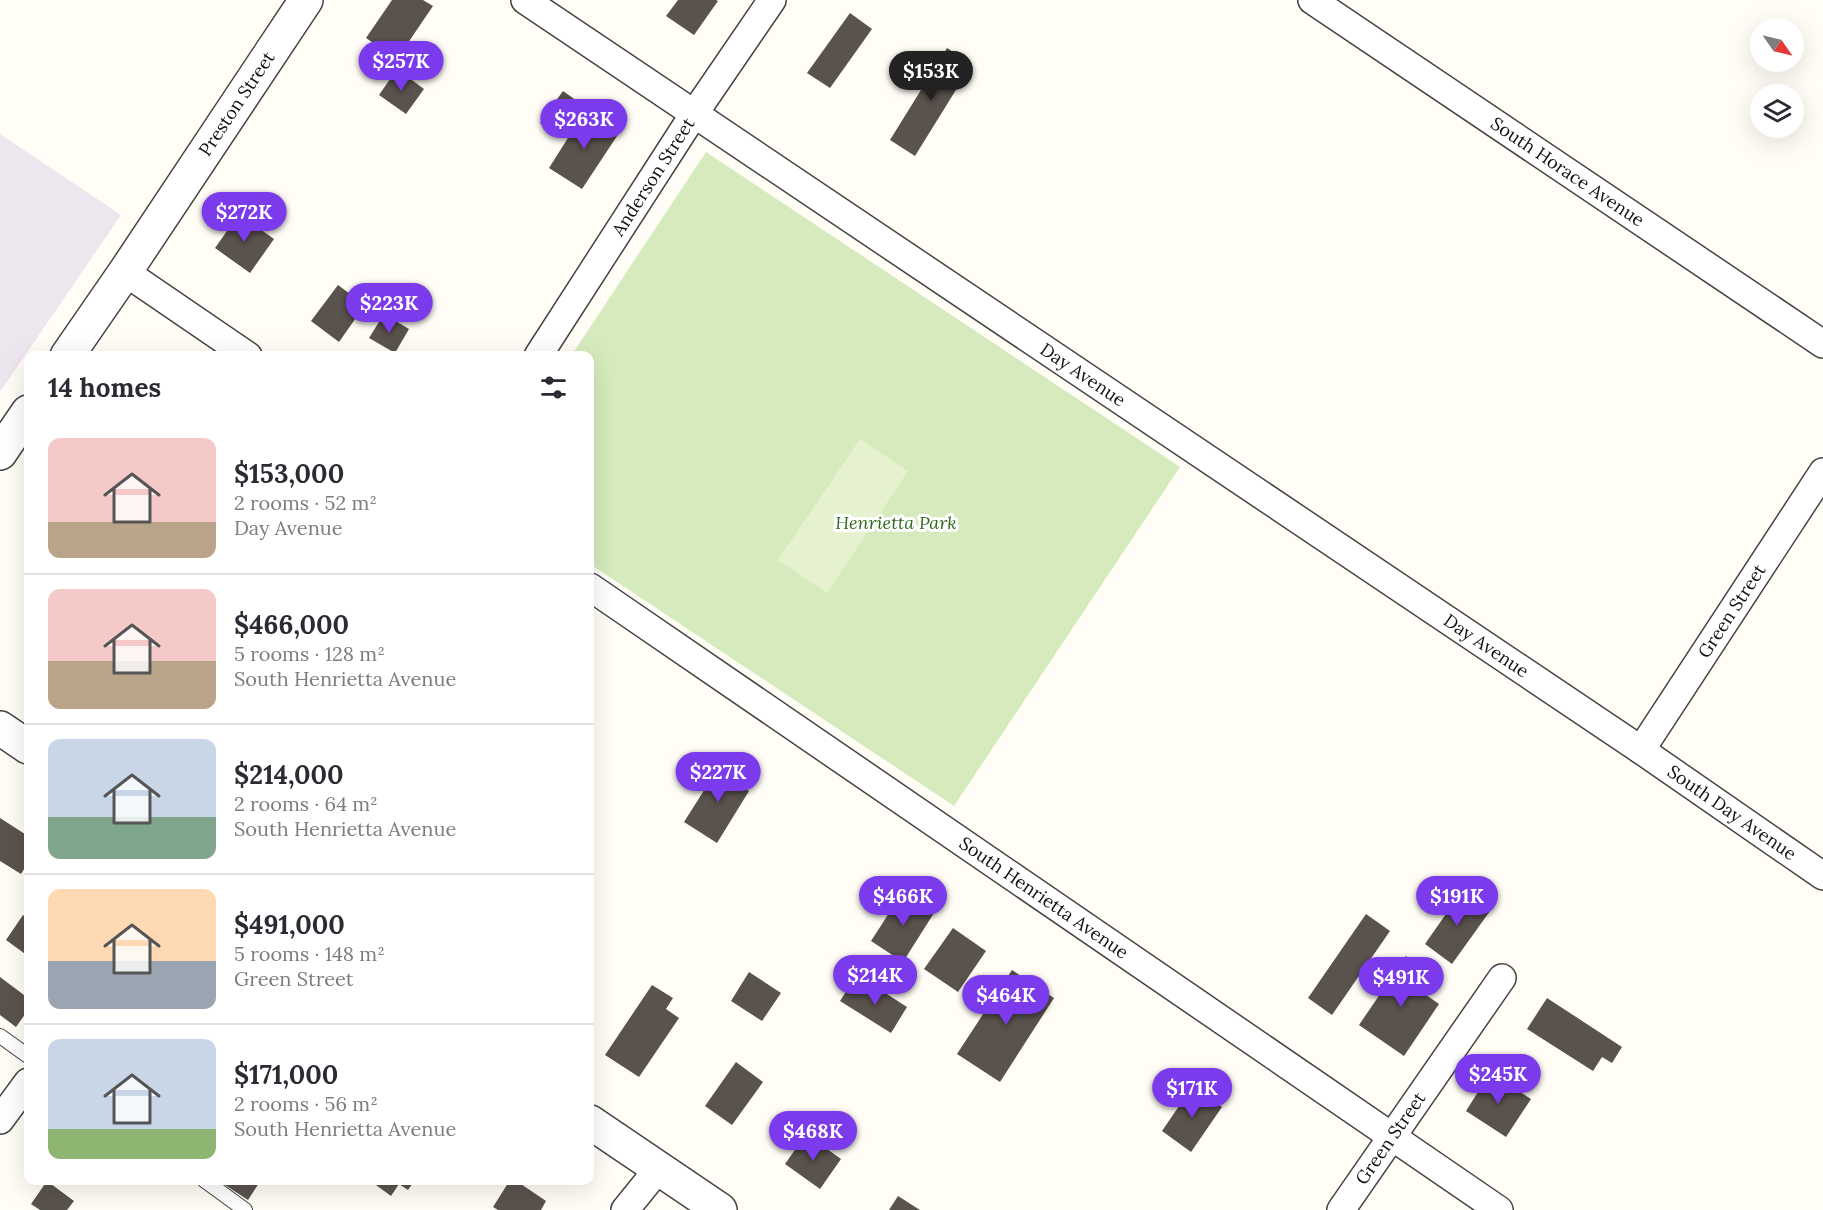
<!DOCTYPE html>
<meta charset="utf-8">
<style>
:root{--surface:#fff;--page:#f7f7f7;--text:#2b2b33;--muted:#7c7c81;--line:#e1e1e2;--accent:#7c3aed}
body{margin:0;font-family:Lora,serif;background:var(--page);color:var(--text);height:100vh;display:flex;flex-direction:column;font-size:22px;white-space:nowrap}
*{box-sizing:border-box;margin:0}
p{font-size:20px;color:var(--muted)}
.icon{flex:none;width:33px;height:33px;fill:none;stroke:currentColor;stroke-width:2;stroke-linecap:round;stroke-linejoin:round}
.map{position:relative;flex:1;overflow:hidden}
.sheet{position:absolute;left:24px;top:351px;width:570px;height:834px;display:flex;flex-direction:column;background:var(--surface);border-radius:12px;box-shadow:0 6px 24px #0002}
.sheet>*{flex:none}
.needle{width:39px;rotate:124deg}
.buttons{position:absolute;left:1750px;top:18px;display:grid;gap:12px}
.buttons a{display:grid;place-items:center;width:54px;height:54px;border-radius:50%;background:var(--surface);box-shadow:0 6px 24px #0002;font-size:30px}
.price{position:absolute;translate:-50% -51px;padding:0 14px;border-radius:21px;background:var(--accent);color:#fff;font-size:20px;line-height:39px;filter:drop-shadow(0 2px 3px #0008)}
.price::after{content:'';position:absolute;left:50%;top:36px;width:18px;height:14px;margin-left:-9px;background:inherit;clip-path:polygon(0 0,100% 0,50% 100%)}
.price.selected{background:#222;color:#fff}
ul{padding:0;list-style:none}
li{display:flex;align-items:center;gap:18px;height:150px;padding:0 24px}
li+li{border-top:2px solid var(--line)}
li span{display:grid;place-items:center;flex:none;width:168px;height:120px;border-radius:12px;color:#555}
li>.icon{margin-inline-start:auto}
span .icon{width:72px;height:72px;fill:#fffc;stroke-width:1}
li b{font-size:26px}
h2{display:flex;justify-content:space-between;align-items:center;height:72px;padding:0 24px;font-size:26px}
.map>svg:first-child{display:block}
</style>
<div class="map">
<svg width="1823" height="1210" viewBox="0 0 1823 1210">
<rect width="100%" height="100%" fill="#fffdf5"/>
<path fill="#eee6ef" d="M0 134 121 215 0 392Z"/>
<path fill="#d5ebbd" d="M706 152 1180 467 954 806 590 564V356H571Z"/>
<path fill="#e6f2cf" d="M860 439 908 471 827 593 778 560Z"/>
<path fill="#5a524d" d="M392 0H423L433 6 397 59 366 38Z
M678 0H716L718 1 694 35 666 16Z
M850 13 872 29 830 88 807 73Z
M947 48 972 64 915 156 890 140Z
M397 69 424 89 406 114 379 95Z
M563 91 580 103 557 136 540 123Z
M585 111 619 133 582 189 549 168Z
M239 214 274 239 250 273 215 248Z
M338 285 365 305 339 342 311 321Z
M384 314 409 329 395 353 369 338Z
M722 762 744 776 738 784 749 791 717 843 684 822Z
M0 818 28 836V863L21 874 0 861Z
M1462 891 1490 911 1452 964 1425 944Z
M902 893 934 913 903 962 871 941Z
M1366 914 1390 931 1332 1015 1308 998Z
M23 915 28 918V956L6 940Z
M953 928 986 951 958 992 924 969Z
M1406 956 1430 973 1419 990 1439 1004 1404 1056 1359 1025Z
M1012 970 1054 998 1000 1082 957 1054Z
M749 972 781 993 762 1021 731 1001Z
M0 977 28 998V1010L16 1027 0 1015Z
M865 980 907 1007 891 1033 840 1001 849 987 857 992Z
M652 985 673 998 666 1009 679 1018 639 1077 605 1055Z
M1547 998 1622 1047 1612 1063 1602 1057 1593 1071 1527 1029Z
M736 1062 763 1082 732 1125 705 1106Z
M1490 1073 1531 1099 1506 1137 1466 1111Z
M1192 1087 1222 1107 1191 1152 1162 1131Z
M806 1134 841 1159 820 1189 785 1164Z
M227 1180H261L248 1200 225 1185Z
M369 1180H415L408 1190 399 1184 391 1196Z
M510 1180H515L546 1201 541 1210H498L493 1207Z
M47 1181 74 1201 67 1210H40L31 1204Z
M898 1196 920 1210H889Z"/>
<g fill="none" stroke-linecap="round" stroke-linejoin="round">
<defs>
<path id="service" d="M0 1036 28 1056
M204 1180 245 1210"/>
<g id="minor">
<path id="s1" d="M525 0 1641 750 1823 876"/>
<path id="s2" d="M1312 0 1823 344"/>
<path d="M125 272 248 356"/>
<path id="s3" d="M538 356 694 114 772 0"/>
<path id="s4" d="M590 587 1499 1210"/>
<path id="s5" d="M1641 750 1823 472"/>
<path d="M0 1120 28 1082"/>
<path d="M625 1210 659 1168"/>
<path id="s6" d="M1341 1210 1502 978"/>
</g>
<g id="tertiary">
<path id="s7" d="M67 356 125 272 306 0"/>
<path d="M0 453 28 412"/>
<path d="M0 728 28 747"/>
<path d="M590 1122 720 1210"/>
</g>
</defs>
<use href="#service" stroke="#444" stroke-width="16"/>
<use href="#minor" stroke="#444" stroke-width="30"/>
<use href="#tertiary" stroke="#444" stroke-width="36"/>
<use href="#service" stroke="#fff" stroke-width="14"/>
<use href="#minor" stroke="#fff" stroke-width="27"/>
<use href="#tertiary" stroke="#fff" stroke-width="33"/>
</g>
<g text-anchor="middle" stroke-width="6" stroke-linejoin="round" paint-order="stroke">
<g font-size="18" fill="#111" stroke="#fff">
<text dy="6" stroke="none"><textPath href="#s7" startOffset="304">Preston Street</textPath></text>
<text dy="6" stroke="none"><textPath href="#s2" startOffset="308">South Horace Avenue</textPath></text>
<text dy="6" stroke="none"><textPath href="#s3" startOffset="213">Anderson Street</textPath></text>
<text dy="6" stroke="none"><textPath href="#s1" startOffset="672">Day Avenue</textPath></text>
<text dy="6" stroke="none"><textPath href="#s5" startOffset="166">Green Street</textPath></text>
<text dy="6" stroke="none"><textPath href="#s1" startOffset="1158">Day Avenue</textPath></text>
<text dy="6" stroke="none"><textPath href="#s1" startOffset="1455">South Day Avenue</textPath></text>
<text dy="6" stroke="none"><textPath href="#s4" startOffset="550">South Henrietta Avenue</textPath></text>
<text dy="6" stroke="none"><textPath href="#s6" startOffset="87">Green Street</textPath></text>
</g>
<g font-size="18" font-style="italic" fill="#2f6b1f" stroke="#fff">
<text x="896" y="529">Henrietta Park</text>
</g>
</g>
</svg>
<div class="buttons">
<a><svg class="needle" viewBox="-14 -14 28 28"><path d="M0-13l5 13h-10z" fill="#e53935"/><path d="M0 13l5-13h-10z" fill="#7c7c81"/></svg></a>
<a><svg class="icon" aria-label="layers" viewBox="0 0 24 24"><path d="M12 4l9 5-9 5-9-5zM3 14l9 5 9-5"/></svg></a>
</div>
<b class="price" style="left:401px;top:92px">$257K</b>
<b class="price selected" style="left:931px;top:102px">$153K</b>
<b class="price" style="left:584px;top:150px">$263K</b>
<b class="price" style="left:244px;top:243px">$272K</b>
<b class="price" style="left:389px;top:334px">$223K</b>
<b class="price" style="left:718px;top:803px">$227K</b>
<b class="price" style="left:903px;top:927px">$466K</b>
<b class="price" style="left:1457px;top:927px">$191K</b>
<b class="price" style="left:875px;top:1006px">$214K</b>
<b class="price" style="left:1401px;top:1008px">$491K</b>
<b class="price" style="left:1006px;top:1026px">$464K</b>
<b class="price" style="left:1498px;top:1105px">$245K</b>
<b class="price" style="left:1192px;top:1119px">$171K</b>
<b class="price" style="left:813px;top:1162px">$468K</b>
<section class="sheet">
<h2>14 homes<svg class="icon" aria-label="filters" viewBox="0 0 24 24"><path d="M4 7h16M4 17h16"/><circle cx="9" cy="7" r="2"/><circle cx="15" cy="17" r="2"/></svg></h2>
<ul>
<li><span style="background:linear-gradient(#f6c9c9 70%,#b9a48a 0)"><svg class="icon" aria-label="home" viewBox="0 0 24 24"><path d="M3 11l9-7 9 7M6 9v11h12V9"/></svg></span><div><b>$153,000</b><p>2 rooms · 52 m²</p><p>Day Avenue</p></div></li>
<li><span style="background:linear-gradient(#f6c9c9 60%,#b9a48a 0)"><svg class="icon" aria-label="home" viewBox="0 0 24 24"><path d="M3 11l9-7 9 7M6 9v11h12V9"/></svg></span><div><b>$466,000</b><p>5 rooms · 128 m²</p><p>South Henrietta Avenue</p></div></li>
<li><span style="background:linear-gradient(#c9d6e8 65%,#7fa58c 0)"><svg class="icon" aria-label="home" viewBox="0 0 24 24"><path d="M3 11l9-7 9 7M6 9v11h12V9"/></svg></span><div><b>$214,000</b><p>2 rooms · 64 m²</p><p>South Henrietta Avenue</p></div></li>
<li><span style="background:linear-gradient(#ffd9b3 60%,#9aa5b1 0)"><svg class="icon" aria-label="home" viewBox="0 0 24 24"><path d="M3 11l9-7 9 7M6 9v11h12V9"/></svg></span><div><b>$491,000</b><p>5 rooms · 148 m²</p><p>Green Street</p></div></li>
<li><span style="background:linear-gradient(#c9d6e8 75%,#8fb573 0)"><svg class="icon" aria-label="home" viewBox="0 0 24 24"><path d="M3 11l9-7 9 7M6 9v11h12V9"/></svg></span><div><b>$171,000</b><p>2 rooms · 56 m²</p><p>South Henrietta Avenue</p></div></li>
</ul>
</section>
</div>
